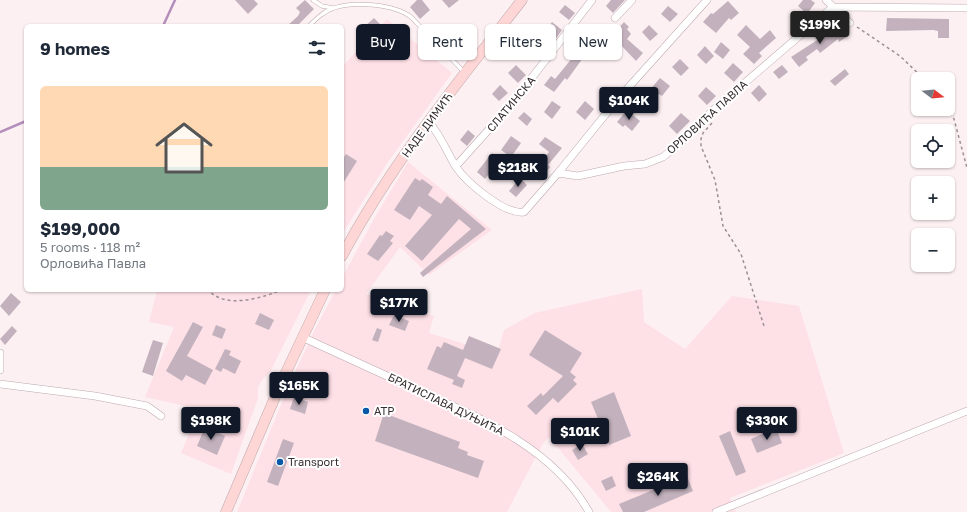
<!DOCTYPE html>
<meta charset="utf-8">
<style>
:root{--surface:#fff;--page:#f6f6f7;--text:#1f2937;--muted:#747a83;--line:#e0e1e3;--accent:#111827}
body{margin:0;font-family:"Golos Text",sans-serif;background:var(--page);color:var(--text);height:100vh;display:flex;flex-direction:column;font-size:15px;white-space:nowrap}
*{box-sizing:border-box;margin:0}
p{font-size:13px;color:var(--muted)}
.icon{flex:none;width:22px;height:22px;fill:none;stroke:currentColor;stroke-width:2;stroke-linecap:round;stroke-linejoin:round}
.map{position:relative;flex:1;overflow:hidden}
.sheet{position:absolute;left:24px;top:24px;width:320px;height:268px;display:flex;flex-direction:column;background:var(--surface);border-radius:6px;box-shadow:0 1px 3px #0004}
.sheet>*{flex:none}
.guide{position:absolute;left:356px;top:24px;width:380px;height:36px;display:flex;gap:8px}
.needle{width:26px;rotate:106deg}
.tools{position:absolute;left:911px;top:72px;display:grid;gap:8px}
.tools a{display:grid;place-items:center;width:44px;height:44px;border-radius:6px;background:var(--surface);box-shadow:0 1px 3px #0004;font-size:20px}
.price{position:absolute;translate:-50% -34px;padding:0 9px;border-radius:4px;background:var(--accent);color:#fff;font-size:13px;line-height:26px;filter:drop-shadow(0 1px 2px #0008)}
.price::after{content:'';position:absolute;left:50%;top:24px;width:12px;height:9px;margin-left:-6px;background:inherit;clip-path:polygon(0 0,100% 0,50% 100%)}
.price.current{background:#222;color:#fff}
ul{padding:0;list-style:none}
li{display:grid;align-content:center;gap:8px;height:212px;padding:0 16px}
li+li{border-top:1px solid var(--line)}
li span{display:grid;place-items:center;height:124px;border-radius:6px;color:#555}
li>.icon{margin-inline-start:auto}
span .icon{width:72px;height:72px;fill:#fffc;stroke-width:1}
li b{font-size:17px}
h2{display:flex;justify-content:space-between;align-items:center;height:48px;padding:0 16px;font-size:17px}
.tag{padding:0 14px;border-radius:6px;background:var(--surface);box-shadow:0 1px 3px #0004;font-size:14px;line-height:36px}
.tag.current{background:var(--accent);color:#fff}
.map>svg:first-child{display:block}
</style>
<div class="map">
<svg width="967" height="512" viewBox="0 0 967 512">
<rect width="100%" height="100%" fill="#fdf0f3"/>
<path fill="#fee0e7" d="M387 19 452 73 388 162 342 234V67Z
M408 162 492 230 429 275 400 247 366 294 434 316 429 333 497 354 504 330 535 313 642 289 644 322 685 349 732 296 799 306 844 453 730 498 736 512H611L549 437 542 445 507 512H237L290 383 314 331 336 290H342V278L374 219Z
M157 290H311L270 372 262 380 258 387V398L231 474 181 453 199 409 145 397 174 327 149 322Z"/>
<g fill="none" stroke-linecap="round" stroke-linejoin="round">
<path stroke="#b38ebb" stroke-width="2.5" d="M163 26 175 0
M0 132 26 121"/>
</g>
<path fill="#c3b2bd" d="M235 0H254L258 4 248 14Z
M305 0 314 9 297 26H287L298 16 300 12 296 8Z
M417 0H422L430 10 420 19 410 7Z
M442 0H459L449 8Z
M611 0H625L613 13 606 6Z
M803 0H811L815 3 807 14 798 6Z
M728 1 739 13 731 20 729 18 716 33 703 22 711 13 713 14Z
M565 5 575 13 569 20 559 12Z
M668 6 678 14 670 22 661 14Z
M374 18 380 24 372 32 365 26Z
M887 18 949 19V38H938V31L933 30 886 31Z
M552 22 562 30 555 40 553 39 550 42 542 35Z
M624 22 629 27 627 29 631 34 627 39 643 53 636 61 616 40 603 54 599 50Z
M649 25 658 34 650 41 642 32Z
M746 25 760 39 770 30 776 38 759 53 762 56 754 64 743 54 750 47 737 35Z
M839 26 841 30 844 28 849 35 839 42 838 39 820 53 817 49 806 57 808 60 799 67 791 57Z
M721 42 730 50 723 59 714 52Z
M582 46 588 51 567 80 565 78 554 92 544 85 551 76 555 79Z
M705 46 714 56 706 64 697 55Z
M680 59 689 68 681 76 672 67Z
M733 63 743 72 734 82 724 73Z
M516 65 526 75 518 83 508 73Z
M782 65 788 72 779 79 773 72Z
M845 69 849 74 835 86 830 81Z
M660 78 670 86 662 96 659 94 648 107 639 99 646 90 648 92Z
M500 85 508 93 499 101 492 94Z
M759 85 767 94 759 102 751 93Z
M706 87 716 96 707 105 698 96Z
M552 101 561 107 552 119 544 112Z
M585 101 594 109 585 120 576 112Z
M627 110 640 121 632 131 625 125 623 127 617 122Z
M524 112 532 119 527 126 518 118Z
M681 113 690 121 677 134 669 126Z
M468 130 475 136 467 146 460 140Z
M511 136 521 143 511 157 501 150Z
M545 137 562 148 548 165 550 167 545 174 536 167 549 152 539 144Z
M492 153 500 160 485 179 477 172Z
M346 154 357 161 342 185V160Z
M415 178 420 181 422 179 433 187 428 195 441 204 447 196 486 229 423 277 420 273 471 229 459 219 422 261 405 246 432 215 419 206 410 220 394 210Z
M520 178 527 185 516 197 509 191Z
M386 231 394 236 390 241 393 243 378 261 367 254 380 235 382 236Z
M11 293 21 302 9 316 0 306Z
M260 313 274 320 269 330 255 324Z
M394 315 409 321 405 331 389 325Z
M193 322 203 327 187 356 213 370 205 385 186 375 182 381 166 371Z
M216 325 226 329 222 339 212 335Z
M12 326 17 331 5 345 0 339Z
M377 328 382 330 378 342 372 340Z
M545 330 582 353 570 372 576 377 573 380 577 384 558 403 553 398 536 415 527 406 541 393 543 396 563 376 529 355Z
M469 336 501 349 492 369 465 358 457 376 465 380 462 388 452 384 454 380 427 369 437 346 441 348 444 342 463 350Z
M153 340 163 343 153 376 142 372Z
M225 349 231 351 229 355 241 361 235 374 223 368 221 372 215 369Z
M614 392 631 436 609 445 591 402Z
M294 397 308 402 305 414 290 409Z
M384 413 460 442 458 448 468 452 467 455 484 461 478 478 375 441Z
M205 427 225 436 217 455 197 446Z
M776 428 782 443 757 453 751 439Z
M730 431 746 472 736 476 719 436Z
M283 439 294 443 278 486 267 482Z
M582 444 588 454 578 460 572 450Z
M612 476 616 486 606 491 601 481Z
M687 476 693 491 644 512H623L619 504Z"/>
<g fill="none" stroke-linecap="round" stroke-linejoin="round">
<defs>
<path id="lane" d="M313 0 322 6 333 8
M309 26C316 19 324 11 334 8 354 1 394 4 411 17L464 72"/>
<path id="street" d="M826 0 850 23
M615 18 632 0
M429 122C441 136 447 152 456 167 467 183 505 215 524 212L558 173 618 99 707 0
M456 166 510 106 592 0
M558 173 578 176 624 166 645 164 663 157 678 145 712 111 833 7 967 8
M302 337C339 354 376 371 413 388 478 417 553 447 589 512
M0 353V370
M0 384 95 396 147 406 161 416
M716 512 967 411"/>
<path id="secondary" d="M342 256C391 164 458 82 522 0
M226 512 281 383 325 290"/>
</defs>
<use href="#lane" stroke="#bca9ad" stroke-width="4.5"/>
<use href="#street" stroke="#bca9ad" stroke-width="8"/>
<use href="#secondary" stroke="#bca9ad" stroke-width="11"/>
<path stroke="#9a9092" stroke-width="1.5" stroke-dasharray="3 3" stroke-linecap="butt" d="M857 27 900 56 924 79
M948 107 954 119 967 168
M712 123 703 133 701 139V146L715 180 723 226 741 254 764 326
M206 290C211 293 215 296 220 298 237 305 265 297 281 290"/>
<use href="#lane" stroke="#fff" stroke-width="3.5"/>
<use href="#street" stroke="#fff" stroke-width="7"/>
<use href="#secondary" stroke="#fdd6d5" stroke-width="10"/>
</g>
<g fill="#0758a6" stroke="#fff" stroke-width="1.5">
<circle cx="366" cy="411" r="4"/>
<circle cx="280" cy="462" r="4"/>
</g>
<g text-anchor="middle" stroke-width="4" stroke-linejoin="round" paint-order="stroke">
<g font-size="11" fill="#352d2f" stroke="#fff">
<text transform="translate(511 104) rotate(-50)" y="4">СЛАТИНСКА</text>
<text transform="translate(707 117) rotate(-42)" y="4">ОРЛОВИЋА ПАВЛА</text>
<text transform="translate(427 125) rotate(-54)" y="4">НАДЕ ДИМИЋ</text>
<text transform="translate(446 404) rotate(26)" y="4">БРАТИСЛАВА ДУЊИЋА</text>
</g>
<g font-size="11" fill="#352d2f" stroke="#fff" text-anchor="start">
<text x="374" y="415">ATP</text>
<text x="288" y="466">Transport</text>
</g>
</g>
</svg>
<div class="tools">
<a><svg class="needle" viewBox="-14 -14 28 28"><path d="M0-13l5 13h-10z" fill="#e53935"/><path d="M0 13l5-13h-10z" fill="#747a83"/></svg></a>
<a><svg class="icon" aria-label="locate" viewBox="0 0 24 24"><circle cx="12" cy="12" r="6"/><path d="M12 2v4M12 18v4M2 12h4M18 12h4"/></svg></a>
<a>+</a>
<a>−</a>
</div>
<b class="price current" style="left:820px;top:45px">$199K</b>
<b class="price" style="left:629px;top:121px">$104K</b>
<b class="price" style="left:518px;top:188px">$218K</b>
<b class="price" style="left:399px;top:323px">$177K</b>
<b class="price" style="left:299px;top:406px">$165K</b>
<b class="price" style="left:211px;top:441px">$198K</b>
<b class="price" style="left:767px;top:441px">$330K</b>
<b class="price" style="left:580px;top:452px">$101K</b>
<b class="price" style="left:658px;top:497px">$264K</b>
<div class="guide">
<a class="tag current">Buy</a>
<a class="tag">Rent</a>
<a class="tag">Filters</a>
<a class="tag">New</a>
</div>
<section class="sheet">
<h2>9 homes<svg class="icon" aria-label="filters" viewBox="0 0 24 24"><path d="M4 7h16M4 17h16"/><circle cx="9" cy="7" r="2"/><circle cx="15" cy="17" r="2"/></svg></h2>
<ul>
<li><span style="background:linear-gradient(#ffd9b3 65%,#7fa58c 0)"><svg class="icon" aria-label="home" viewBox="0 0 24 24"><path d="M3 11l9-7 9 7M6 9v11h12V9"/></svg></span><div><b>$199,000</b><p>5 rooms · 118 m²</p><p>Орловића Павла</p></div></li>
</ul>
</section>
</div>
